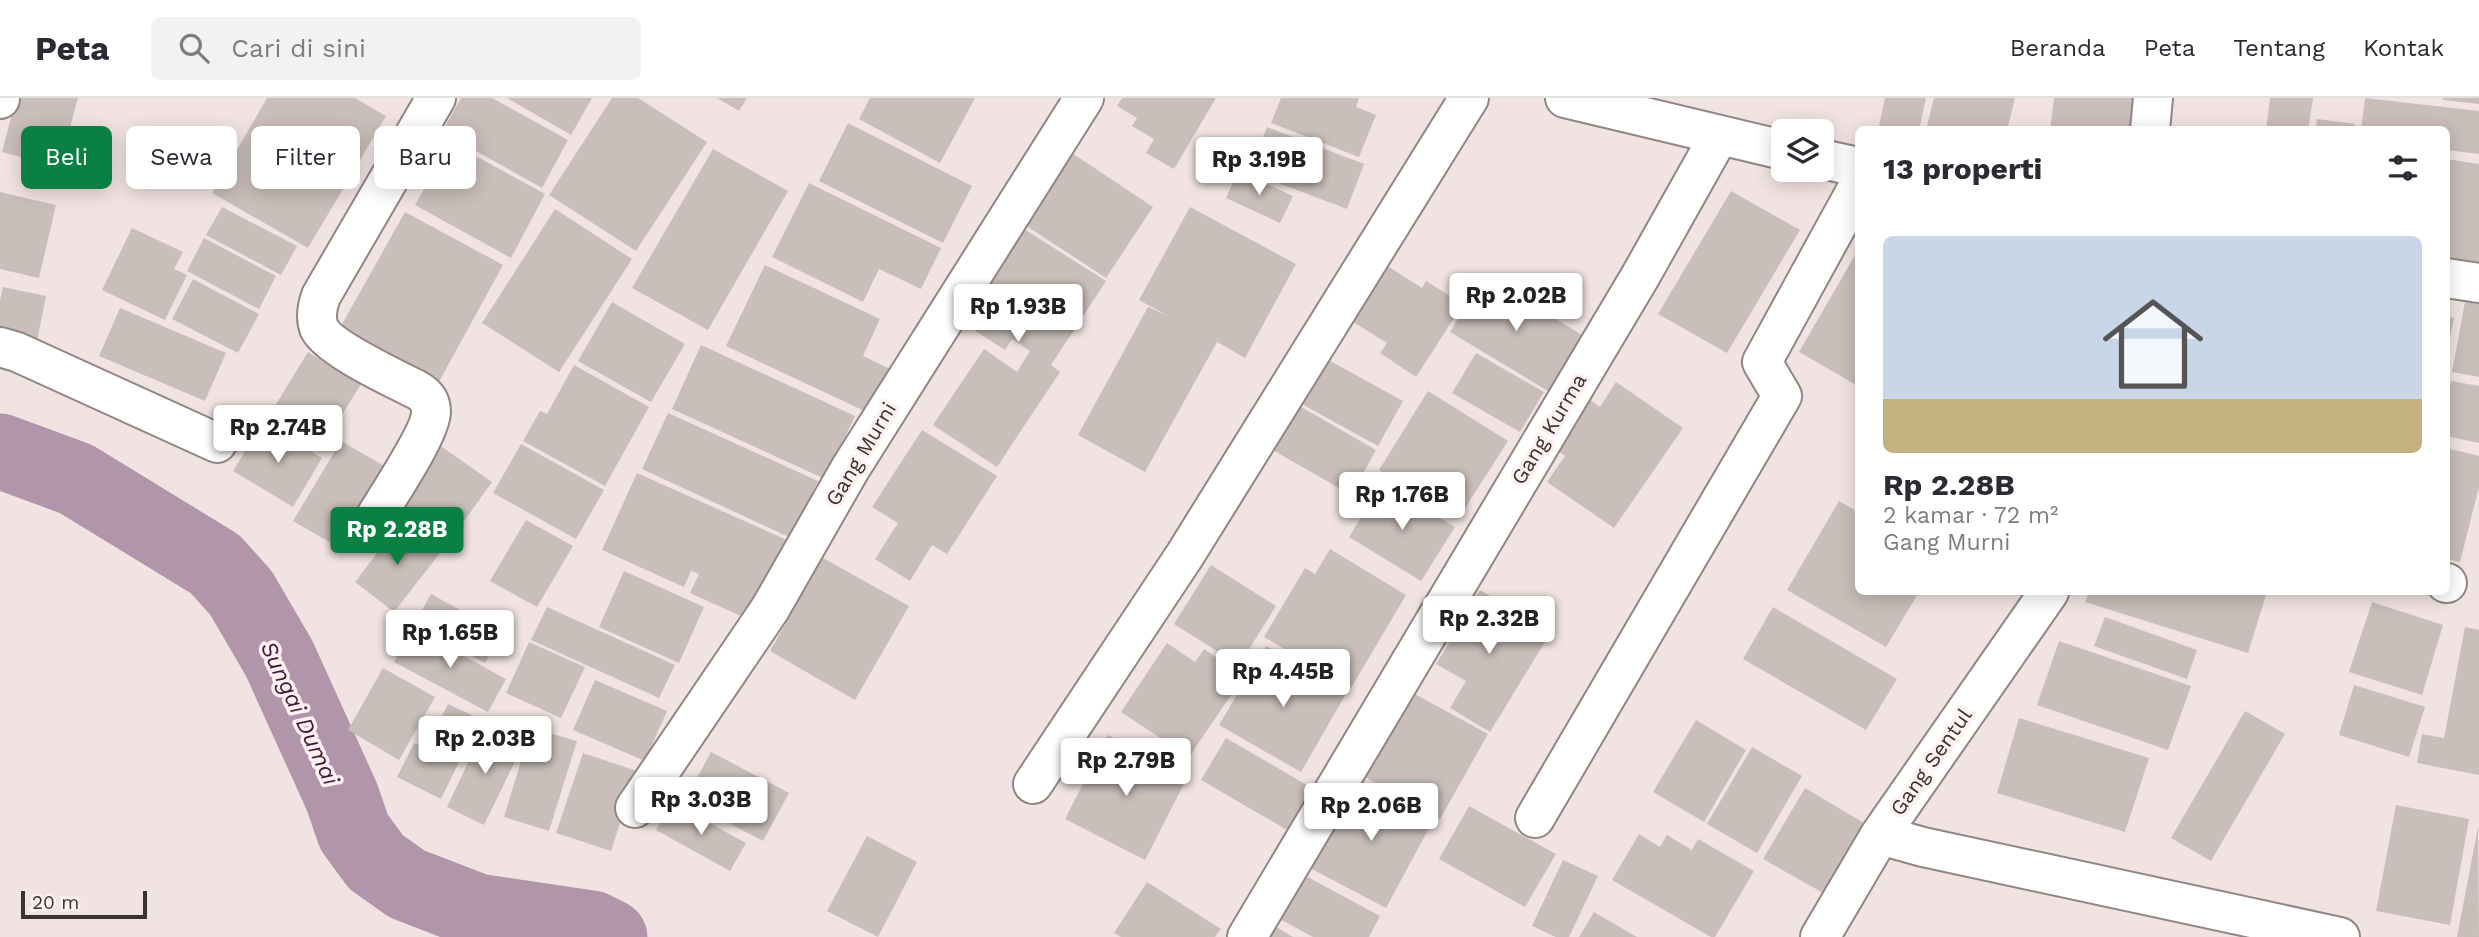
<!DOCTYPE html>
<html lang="id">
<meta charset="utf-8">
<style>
:root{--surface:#fff;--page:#f2f2f3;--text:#2b2b33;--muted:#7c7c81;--line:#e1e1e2;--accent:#0b8043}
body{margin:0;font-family:"Work Sans",sans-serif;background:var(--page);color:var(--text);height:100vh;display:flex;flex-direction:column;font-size:26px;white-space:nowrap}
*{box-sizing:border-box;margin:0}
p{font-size:23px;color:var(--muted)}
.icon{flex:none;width:38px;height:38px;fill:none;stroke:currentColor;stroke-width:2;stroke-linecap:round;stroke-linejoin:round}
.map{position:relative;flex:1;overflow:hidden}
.drawer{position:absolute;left:1855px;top:28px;width:595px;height:469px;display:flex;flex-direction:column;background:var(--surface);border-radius:10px;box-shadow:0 4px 18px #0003}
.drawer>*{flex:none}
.top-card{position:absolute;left:21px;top:28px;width:665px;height:63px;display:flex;gap:14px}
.buttons{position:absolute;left:1771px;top:21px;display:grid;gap:14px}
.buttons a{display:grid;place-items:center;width:63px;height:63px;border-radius:10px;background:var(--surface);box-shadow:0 4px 18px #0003;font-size:35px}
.scale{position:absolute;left:21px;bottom:18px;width:126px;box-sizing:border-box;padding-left:7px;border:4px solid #393333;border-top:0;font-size:19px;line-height:24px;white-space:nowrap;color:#393333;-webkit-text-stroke:5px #fff1f0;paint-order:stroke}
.price{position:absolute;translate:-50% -60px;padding:0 16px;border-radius:7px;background:#fff;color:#222;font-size:23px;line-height:46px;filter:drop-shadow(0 2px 4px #0008)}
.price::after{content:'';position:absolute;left:50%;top:42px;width:21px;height:16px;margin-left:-10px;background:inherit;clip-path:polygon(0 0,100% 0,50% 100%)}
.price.on{background:var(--accent);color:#fff}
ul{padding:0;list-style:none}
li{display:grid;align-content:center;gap:14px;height:371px;padding:0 28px}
li span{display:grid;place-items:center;height:217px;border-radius:10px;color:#555}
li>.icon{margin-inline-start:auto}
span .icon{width:126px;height:126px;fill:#fffc;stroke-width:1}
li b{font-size:30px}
h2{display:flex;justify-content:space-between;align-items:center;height:84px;padding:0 28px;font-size:30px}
.tag{padding:0 24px;border-radius:10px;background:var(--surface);box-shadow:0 4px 18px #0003;font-size:24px;line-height:63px}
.tag.on{background:var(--accent);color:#fff}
header{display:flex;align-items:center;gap:42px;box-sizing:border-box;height:98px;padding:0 35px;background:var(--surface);border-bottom:2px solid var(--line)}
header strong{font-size:33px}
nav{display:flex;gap:38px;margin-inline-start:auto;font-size:24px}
.search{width:490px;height:63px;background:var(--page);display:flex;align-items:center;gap:18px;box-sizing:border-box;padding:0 24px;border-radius:10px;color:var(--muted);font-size:26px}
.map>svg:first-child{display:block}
</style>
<header>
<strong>Peta</strong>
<div class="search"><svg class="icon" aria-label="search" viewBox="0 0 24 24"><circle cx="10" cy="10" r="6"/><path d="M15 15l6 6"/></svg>Cari di sini</div>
<nav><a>Beranda</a><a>Peta</a><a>Tentang</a><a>Kontak</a></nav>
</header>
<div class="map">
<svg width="2479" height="839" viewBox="0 0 2479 839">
<rect width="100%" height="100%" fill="#f1e3e2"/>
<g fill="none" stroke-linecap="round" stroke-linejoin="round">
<path stroke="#b195aa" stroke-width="75" d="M0 353 76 381 215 466 241 495 279 560 342 699 354 734 376 764 407 786 477 813 592 830 610 839"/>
</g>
<path fill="#c9beb9" d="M16 0H78L59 69 2 54Z
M267 0H355L386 18 308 150 212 95Z
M461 0H492L568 42 542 90 442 34Z
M507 0H592L571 37Z
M612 0H638L707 44 636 153 549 97Z
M717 0H747L739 13Z
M870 0H975L940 65 859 21Z
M1122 0H1216L1174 71 1146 55 1154 41 1132 28 1137 20 1117 8Z
M1281 0H1359L1356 9 1376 17 1359 59 1271 25Z
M1885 0H1926L1919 32H1878Z
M1934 0H2015L2007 32H1926Z
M2054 0H2135L2131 32H2050Z
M2270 0H2313L2308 32H2266Z
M2365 0 2479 13V56L2446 52V32H2361Z
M2443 0H2479V6L2443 2Z
M2317 21 2355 26 2354 32H2315Z
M848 25 972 88 943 145 819 83Z
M1267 29 1364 66 1347 111 1249 74Z
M450 44 545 96 511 160 415 107Z
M713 51 788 93 708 232 632 190Z
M1072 55 1153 109 1106 180 1025 127Z
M2446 61 2479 66V170L2446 166Z
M1238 73 1293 98 1280 125 1226 100Z
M809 85 941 150 921 191 879 171 863 204 772 159Z
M1731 93 1800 132 1727 255 1658 216Z
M0 94 56 107 39 180 0 171Z
M222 109 297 148 281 177 206 137Z
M1190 109 1296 166 1245 260 1217 244 1145 374 1078 337 1148 209 1168 218 1139 202Z
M555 111 632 161 559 274 482 225Z
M405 114 503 167 435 291 336 237Z
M132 130 183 154 174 171 187 177 165 222 102 192Z
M1024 131 1106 183 1051 267 1060 274 997 369 933 327 984 251 1017 274 1030 253 1012 241 1005 252 963 225Z
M204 140 276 178 259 211 187 173Z
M1858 152V288L1799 254Z
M1378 162 1422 190 1426 183 1463 206 1416 279 1380 255 1387 245 1342 217Z
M765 167 880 221 863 258 892 272 871 316 726 248Z
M1484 177 1582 237 1548 293 1450 234Z
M193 181 259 216 238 255 172 221Z
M3 189 46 198 36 248 0 240V202Z
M612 204 685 246 651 304 578 263Z
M2465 204 2479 206V279L2452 274Z
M120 210 226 255 205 303 99 258Z
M2446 218 2454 220 2448 251H2446Z
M701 247 855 318 825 381 672 311Z
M308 254 361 286 320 353 267 321Z
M1476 255 1544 294 1520 334 1452 295Z
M1323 259 1403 303 1378 348 1298 304Z
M574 267 649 309 605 388 523 343 540 313 547 316Z
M2451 283 2479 288V345L2446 338V305Z
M1616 284 1683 330 1614 430 1547 384 1565 358 1551 348 1586 299 1600 309Z
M1428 293 1508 343 1458 421 1379 372Z
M1296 306 1376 352 1351 397 1271 351Z
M668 315 818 383 791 440 642 371Z
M262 325 322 360 293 409 233 373Z
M922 332 997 378 947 456 932 447 910 483 875 461 898 425 872 409Z
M341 343 386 369 338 449 293 423Z
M435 344 492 384 444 451 386 411Z
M521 346 604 392 576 441 493 395Z
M2446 350 2479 358V389L2460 464 2446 461Z
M637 375 789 443 752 523 690 495 699 476 691 473 684 489 602 452Z
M1382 385 1455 429 1421 483 1349 439Z
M1839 403 1858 414V494H1919L1886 549 1787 492Z
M526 422 573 448 537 509 490 483Z
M400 425 440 455 394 514 355 484Z
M1330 451 1406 497 1351 590 1264 539 1305 470 1315 476Z
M823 460 909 508 855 602 770 553Z
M1211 467 1276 508 1239 567 1174 526Z
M624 473 704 509 679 565 599 529Z
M1480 492 1551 534 1490 634 1450 610 1466 583 1436 566 1451 542 1437 534 1454 505 1468 513Z
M2089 494H2267L2248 555 2085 504Z
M431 496 502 535 485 565 414 526Z
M2372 504 2443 527 2422 597 2349 574Z
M547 509 675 567 659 600 531 542Z
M1773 509 1897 581 1866 632 1743 561Z
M2105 519 2197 552 2187 581 2094 548Z
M2465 529 2479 532V677L2417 665 2422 636 2444 640Z
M412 530 506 581 488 614 394 564Z
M2059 543 2191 588 2168 652 2037 607Z
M529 544 585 569 561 620 506 595Z
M1167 545 1195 564 1204 551 1244 578 1189 659 1121 614Z
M1266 548 1347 594 1301 674 1219 627Z
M383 570 435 599 399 662 348 632Z
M595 582 667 613 645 663 573 632Z
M2354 587 2425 609 2409 659 2339 637Z
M1404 590 1488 636 1440 721 1356 674Z
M448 606 480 621 441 701 397 679 414 645 426 650Z
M2245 613 2285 636 2211 763 2171 740Z
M2019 620 2149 660 2125 734 1997 695Z
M1696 622 1746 652 1704 724 1653 694Z
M485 629 523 647 484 727 447 709Z
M531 630 577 643 549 733 504 719Z
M1108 637 1188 678 1145 762 1065 721Z
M1226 640 1312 690 1287 732 1201 682Z
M1752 649 1802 678 1757 755 1707 726Z
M711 654 789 695 763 743 685 702Z
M583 655 637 673 611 753 556 735Z
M1356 680 1434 721 1386 810 1308 769Z
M1805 690 1864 725 1823 795 1763 761Z
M671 704 746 745 730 773 656 732Z
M2396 707 2469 721 2450 827 2376 813Z
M1469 708 1556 756 1525 809 1439 761Z
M2478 729 2479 839H2457Z
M1639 736 1660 749 1667 737 1692 752 1698 741 1754 773 1715 839H1711L1612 782Z
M867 738 917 764 878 839 827 813Z
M1563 762 1598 778 1569 839H1556L1532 828Z
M1302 776 1380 818 1369 839H1313L1278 820Z
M1147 784 1221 831 1215 839H1121L1114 835Z
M1594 814 1637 839H1579Z
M1273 827 1293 839H1266Z"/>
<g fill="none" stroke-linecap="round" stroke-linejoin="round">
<defs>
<path id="street" d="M1565 0 1783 52
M0 1V0
M2150 32 2153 0
M1822 61 1858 69
M2446 180 2479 185
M0 249 17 254 217 345
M371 426C384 404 431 335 431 314 431 303 426 297 417 292 396 281 328 250 319 230 315 219 317 209 321 198L436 0
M2446 485H2447
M1033 686 1185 457 1469 0
M635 710 770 511 850 371 1084 0
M1535 720 1782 298 1762 264 1858 89
M1880 737 1923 749 2340 839
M1247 839 1641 177 1719 38
M1820 839 1880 737 2049 494"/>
</defs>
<use href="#street" stroke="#928585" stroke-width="42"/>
<use href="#street" stroke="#fff" stroke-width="38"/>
</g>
<g text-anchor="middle" stroke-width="7" stroke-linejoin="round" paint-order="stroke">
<g font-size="21" fill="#393333" stroke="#fff1f0">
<text transform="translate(1549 331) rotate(-59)" y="7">Gang Kurma</text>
<text transform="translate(861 356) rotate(-59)" y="7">Gang Murni</text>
<text transform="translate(1931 664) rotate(-55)" y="7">Gang Sentul</text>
</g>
<g font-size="23" font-style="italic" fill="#401a3a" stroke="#fff1f0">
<text transform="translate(300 615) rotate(65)" y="8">Sungai Dumai</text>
</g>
</g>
</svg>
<div class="buttons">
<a><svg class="icon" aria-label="layers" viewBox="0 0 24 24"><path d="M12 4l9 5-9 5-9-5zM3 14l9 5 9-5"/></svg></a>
</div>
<div class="scale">20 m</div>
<b class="price" style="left:1259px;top:99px">Rp 3.19B</b>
<b class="price" style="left:1516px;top:235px">Rp 2.02B</b>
<b class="price" style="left:1018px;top:246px">Rp 1.93B</b>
<b class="price" style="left:278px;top:367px">Rp 2.74B</b>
<b class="price" style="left:1402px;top:434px">Rp 1.76B</b>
<b class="price on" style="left:397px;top:469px">Rp 2.28B</b>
<b class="price" style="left:1489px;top:558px">Rp 2.32B</b>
<b class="price" style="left:450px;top:572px">Rp 1.65B</b>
<b class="price" style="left:1283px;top:611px">Rp 4.45B</b>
<b class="price" style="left:485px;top:678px">Rp 2.03B</b>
<b class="price" style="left:1126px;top:700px">Rp 2.79B</b>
<b class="price" style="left:701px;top:739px">Rp 3.03B</b>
<b class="price" style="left:1371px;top:745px">Rp 2.06B</b>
<div class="top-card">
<a class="tag on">Beli</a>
<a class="tag">Sewa</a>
<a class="tag">Filter</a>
<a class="tag">Baru</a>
</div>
<section class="drawer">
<h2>13 properti<svg class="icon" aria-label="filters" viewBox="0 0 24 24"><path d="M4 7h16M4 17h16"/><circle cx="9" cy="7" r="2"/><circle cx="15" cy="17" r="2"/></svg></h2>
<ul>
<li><span style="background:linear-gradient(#c9d6e8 75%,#c2b280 0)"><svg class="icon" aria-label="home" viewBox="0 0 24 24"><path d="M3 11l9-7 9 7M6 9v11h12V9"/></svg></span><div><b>Rp 2.28B</b><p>2 kamar · 72 m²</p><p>Gang Murni</p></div></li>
</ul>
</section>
</div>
